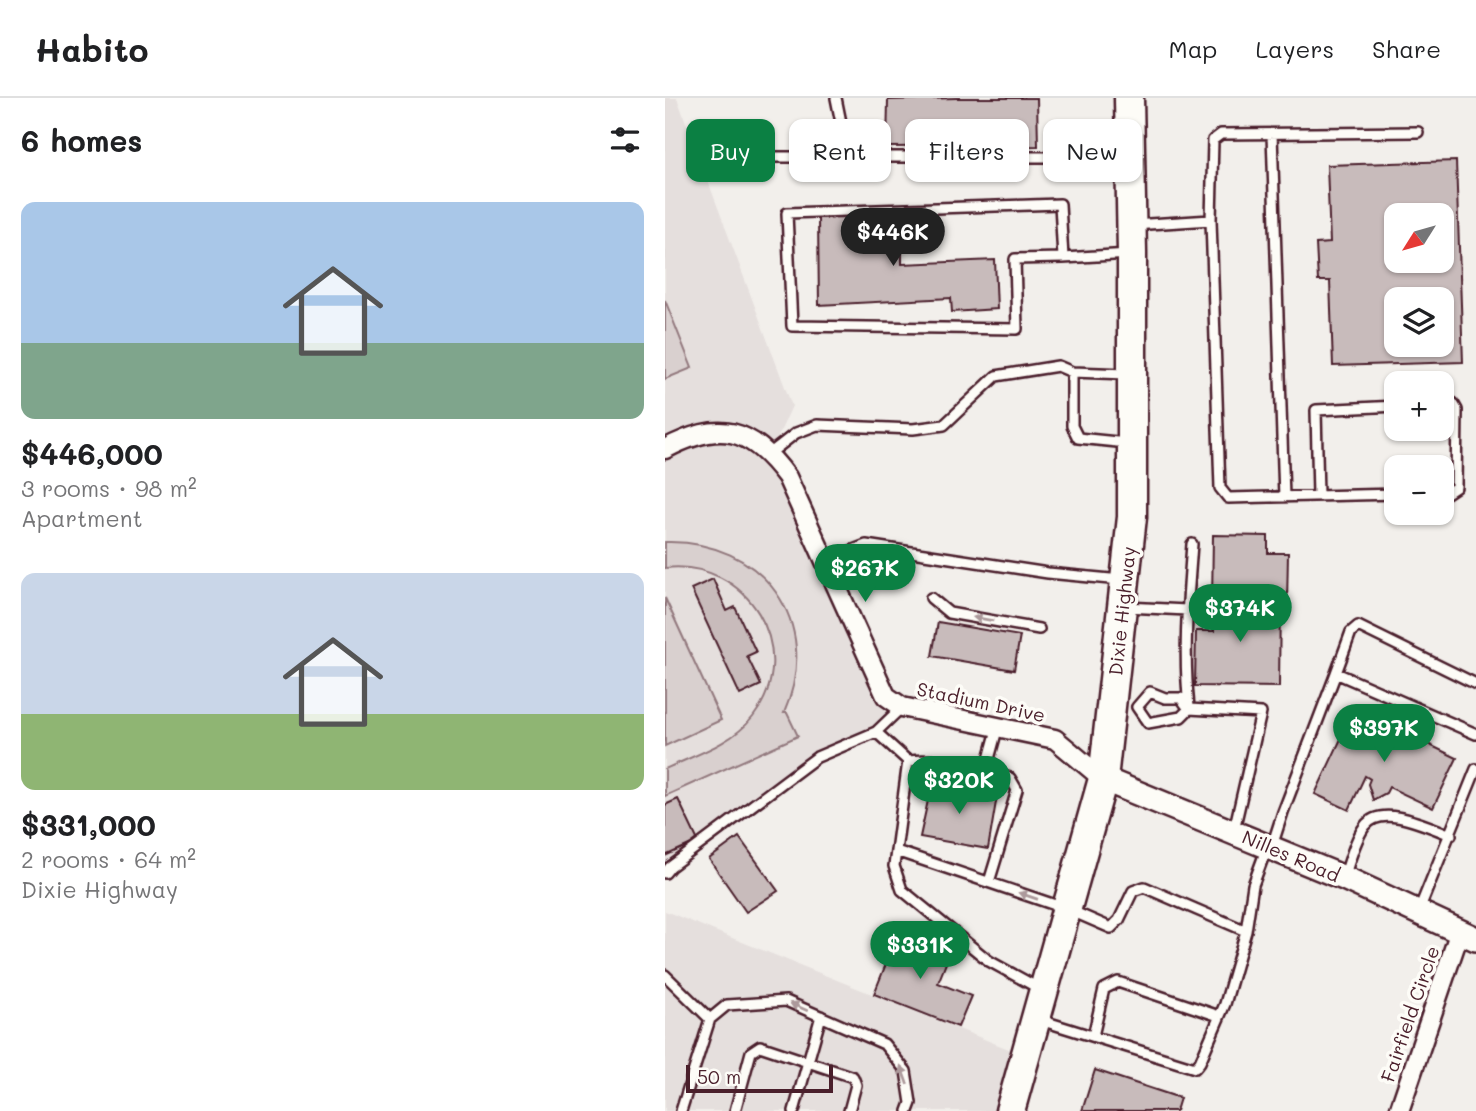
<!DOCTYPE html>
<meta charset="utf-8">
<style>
:root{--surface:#fff;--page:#f6f6f6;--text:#202124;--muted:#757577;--line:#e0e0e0;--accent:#0b8043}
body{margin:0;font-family:Mali,sans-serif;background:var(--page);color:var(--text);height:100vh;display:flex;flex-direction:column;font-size:26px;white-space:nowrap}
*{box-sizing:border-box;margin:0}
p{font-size:23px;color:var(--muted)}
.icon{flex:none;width:38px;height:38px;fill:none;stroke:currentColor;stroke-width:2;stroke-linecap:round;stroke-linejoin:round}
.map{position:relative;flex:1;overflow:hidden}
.sheet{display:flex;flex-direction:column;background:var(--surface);width:665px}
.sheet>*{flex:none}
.top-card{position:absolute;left:21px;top:21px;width:665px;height:63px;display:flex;gap:14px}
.needle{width:46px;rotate:233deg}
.buttons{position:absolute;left:719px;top:105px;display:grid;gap:14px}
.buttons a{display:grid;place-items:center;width:70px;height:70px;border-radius:14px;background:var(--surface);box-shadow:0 2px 5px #0004;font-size:35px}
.scale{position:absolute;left:21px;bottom:18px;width:147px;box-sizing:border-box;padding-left:7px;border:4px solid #4a1f2b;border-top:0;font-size:19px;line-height:24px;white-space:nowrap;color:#4a1f2b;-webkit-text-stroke:5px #fdfcf7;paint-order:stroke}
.price{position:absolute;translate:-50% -60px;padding:0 16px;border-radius:24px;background:var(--accent);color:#fff;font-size:23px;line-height:46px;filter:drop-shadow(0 2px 4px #0008)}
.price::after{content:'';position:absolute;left:50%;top:42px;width:21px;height:16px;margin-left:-10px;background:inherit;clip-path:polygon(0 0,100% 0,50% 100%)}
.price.active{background:#222;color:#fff}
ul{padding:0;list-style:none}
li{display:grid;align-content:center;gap:14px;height:371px;padding:0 21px}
li span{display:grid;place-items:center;height:217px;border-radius:14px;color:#555}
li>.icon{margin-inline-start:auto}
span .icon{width:126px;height:126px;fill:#fffc;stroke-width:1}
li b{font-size:30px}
h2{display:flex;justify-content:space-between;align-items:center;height:84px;padding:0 21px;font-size:30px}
.tag{padding:0 24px;border-radius:14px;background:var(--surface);box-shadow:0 2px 5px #0004;font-size:24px;line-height:63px}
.tag.active{background:var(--accent);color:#fff}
header{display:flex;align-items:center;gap:42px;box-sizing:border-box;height:98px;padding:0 35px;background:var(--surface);border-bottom:2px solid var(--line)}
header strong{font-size:33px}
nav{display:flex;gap:38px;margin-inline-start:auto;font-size:24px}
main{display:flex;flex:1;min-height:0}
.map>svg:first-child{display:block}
</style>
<header>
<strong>Habito</strong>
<nav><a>Map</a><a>Layers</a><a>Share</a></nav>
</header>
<main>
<section class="sheet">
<h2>6 homes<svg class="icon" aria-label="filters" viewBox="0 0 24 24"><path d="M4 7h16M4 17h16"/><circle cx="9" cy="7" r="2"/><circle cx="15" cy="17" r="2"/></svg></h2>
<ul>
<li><span style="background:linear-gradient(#a9c7e8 65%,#7fa58c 0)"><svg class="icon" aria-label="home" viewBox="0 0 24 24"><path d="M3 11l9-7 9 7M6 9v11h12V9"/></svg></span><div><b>$446,000</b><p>3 rooms · 98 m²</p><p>Apartment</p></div></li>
<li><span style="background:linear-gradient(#c9d6e8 65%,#8fb573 0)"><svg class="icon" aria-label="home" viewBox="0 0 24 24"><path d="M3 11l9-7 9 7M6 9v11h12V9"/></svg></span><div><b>$331,000</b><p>2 rooms · 64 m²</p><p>Dixie Highway</p></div></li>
</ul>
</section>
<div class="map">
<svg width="811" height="1013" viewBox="0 0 811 1013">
<rect width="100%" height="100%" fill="#f2efeb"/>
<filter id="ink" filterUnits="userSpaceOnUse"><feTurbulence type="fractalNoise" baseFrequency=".0143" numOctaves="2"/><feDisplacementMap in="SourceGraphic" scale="14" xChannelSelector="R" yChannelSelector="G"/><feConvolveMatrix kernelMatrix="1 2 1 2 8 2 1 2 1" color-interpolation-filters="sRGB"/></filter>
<g filter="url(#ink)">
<path fill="#e5dfdd" d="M0 0H12L127 308 105 356 221 598 237 609 211 634 152 660 0 772Z
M0 813 361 958 345 1013H0Z"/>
<path fill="#d9d0cf" stroke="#92787d" stroke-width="2" d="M0 202 27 270 0 281Z
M0 444C97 441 159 524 119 615H122L133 638 0 698V671C30 657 67 646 88 619 139 552 82 460 0 470Z
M0 500 56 622 0 648Z"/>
<path fill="#c8bbbb" stroke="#4a1f2b" stroke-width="2" fill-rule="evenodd" d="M291 0H372L373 48 222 49 223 2Z
M791 63 798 264 668 268 665 183H653L651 146 665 145 662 67ZM732 117H777V163H732ZM732 201H777V247H732Z
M237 114V166L330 162 332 211 287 214 286 200 154 207 153 120Z
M548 437 603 438V455H623L622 506 547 505Z
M48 481 62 513 70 509 91 554 82 558 96 587 75 597 26 491Z
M549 499 615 500 614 589 530 588 531 533H549Z
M273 524 355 538 349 572 267 558Z
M690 611 792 660 768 710 724 689 721 695 708 702 703 686 705 681 700 678 684 712 650 696Z
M267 684 332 698 323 751 255 739Z
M13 701 33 743 0 758V707Z
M74 739 113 793 81 814 44 761Z
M237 826 259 835 252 853 281 865 273 885 306 898 293 929 209 896Z
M430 972 515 1000 511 1013H417Z"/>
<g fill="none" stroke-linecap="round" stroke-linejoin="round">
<defs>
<path id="service" d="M171 0 183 59
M607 36 619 399
M68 59H463
M546 122 548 42 556 36 753 34
M468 127 546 122 555 390 563 400 732 396
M398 160 350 161 352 231 127 228 122 115 395 106 398 160 465 156
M407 274V328L413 340 462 345
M777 306 788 305 792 312 791 389 782 395H777
M104 356 131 335 152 327 248 331 279 327 331 278 393 268 407 274 462 276
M653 398 651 312 732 308
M160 463 201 447 383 475 456 482
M266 500 284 515 374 531
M461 509 522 512
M671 575 686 534 693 528 811 586
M524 609C518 554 523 500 527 446
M524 611 516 600H500L485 594 472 609 483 625 516 619 524 611 596 615 569 732
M211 634 243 663
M321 672 333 628
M607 748 618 714 671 575 811 636
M231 753 402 811 446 830 454 822 468 793 479 789 581 833 588 787 602 749
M0 775 5 769 152 659 211 634 237 609
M679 779C685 763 690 741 700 728 717 705 764 729 786 737
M324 784 352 692 345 680C314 670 276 659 243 663L229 768 237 792 324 863 375 891
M754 812 811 671
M0 877 45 921
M375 922 530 970 535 964 560 906 581 833
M428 938 439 891 453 884 554 918
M16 1013 45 921 62 907 121 903 219 946 241 973 246 1005 243 1013
M70 1013 86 954 95 948 188 979 191 987 184 1013
M129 1013 156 918"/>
<path id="minor" d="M0 351C55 322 85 329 122 379L221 598 237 609 390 641 438 681
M734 1013 795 833"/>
<path id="tertiary" d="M438 681 679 780 811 841"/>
<path id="primary" d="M345 1013 438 681 467 419V155L464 0"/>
</defs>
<use href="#service" stroke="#4a1f2b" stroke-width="14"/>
<use href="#minor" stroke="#4a1f2b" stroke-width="23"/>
<use href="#tertiary" stroke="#4a1f2b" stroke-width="28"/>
<use href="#primary" stroke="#4a1f2b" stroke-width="33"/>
<use href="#service" stroke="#fdfcf7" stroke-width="9"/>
<use href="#minor" stroke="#fdfcf7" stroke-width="18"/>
<use href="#tertiary" stroke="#fdfcf7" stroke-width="23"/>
<use href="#primary" stroke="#fdfcf7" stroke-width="28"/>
</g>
<defs><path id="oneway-solid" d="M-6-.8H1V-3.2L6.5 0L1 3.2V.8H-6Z" transform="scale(1.75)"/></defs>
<g fill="#ac999b">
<use href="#oneway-solid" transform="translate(318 521) rotate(-170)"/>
<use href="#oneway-solid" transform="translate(363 798) rotate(-161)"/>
<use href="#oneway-solid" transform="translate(134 909) rotate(-156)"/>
<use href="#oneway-solid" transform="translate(239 977) rotate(-110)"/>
</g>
</g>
<g text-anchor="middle" stroke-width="7" stroke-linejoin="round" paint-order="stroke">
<g font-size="19" fill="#4a1f2b" stroke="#fdfcf7">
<text transform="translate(457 513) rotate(-84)" y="7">Dixie Highway</text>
<text transform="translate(316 604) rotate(12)" y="7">Stadium Drive</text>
<text transform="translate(626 758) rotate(23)" y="7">Nilles Road</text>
<text transform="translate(745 916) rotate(-71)" y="7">Fairfield Circle</text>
</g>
</g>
</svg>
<div class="buttons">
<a><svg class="needle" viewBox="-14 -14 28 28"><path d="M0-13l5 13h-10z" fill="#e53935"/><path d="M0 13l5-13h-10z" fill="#757577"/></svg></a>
<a><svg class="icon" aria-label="layers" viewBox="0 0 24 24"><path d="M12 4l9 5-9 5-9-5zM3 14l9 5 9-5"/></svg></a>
<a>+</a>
<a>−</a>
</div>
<div class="scale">50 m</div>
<b class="price active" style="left:228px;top:170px">$446K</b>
<b class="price" style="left:200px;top:506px">$267K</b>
<b class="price" style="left:575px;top:546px">$374K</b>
<b class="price" style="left:719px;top:666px">$397K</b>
<b class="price" style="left:294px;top:718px">$320K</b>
<b class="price" style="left:255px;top:883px">$331K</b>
<div class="top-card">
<a class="tag active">Buy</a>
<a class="tag">Rent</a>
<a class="tag">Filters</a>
<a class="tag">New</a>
</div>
</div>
</main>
